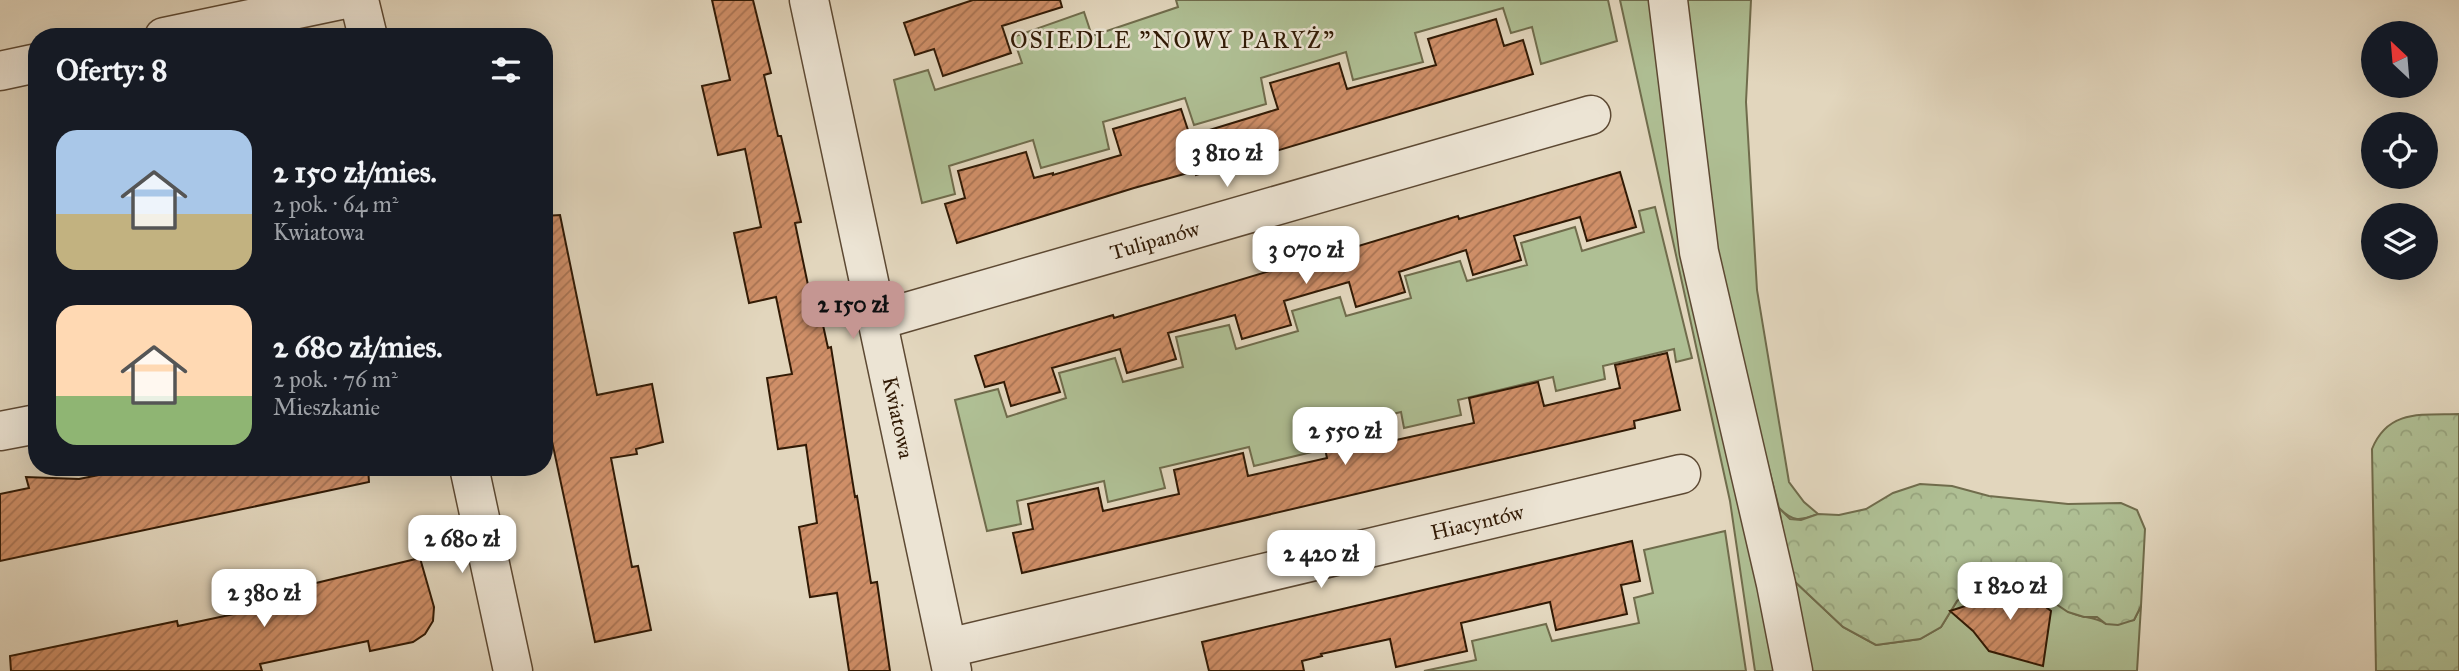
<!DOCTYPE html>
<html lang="pl">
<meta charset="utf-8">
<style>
:root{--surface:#171b24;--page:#20242c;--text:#f1f3f6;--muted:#9ea1a6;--accent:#c59692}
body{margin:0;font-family:"IM FELL Great Primer",serif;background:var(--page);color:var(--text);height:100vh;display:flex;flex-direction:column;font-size:26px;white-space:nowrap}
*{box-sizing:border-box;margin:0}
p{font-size:23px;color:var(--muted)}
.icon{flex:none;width:38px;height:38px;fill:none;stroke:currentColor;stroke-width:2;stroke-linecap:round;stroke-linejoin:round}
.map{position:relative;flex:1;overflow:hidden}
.drawer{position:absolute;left:28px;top:28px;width:525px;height:448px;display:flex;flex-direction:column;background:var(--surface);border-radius:28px;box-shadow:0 7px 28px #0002}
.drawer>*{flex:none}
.needle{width:46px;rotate:334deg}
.fabs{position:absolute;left:2361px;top:21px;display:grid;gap:14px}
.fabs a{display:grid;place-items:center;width:77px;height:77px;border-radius:50%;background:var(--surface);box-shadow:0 7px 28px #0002;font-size:35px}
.price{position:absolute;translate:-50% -60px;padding:0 16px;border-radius:14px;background:#fff;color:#222;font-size:23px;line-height:46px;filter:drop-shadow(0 2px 4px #0008)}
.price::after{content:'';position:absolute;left:50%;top:42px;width:21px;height:16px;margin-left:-10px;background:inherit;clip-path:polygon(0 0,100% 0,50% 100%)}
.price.selected{background:var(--accent);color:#111}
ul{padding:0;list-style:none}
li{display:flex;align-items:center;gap:21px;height:175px;padding:0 28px}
li span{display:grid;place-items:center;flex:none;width:196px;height:140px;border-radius:21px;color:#555}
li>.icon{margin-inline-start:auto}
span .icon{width:84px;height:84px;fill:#fffc;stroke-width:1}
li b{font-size:30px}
h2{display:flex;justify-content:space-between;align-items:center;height:84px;padding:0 28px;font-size:30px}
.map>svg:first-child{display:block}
</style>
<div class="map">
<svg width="2459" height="671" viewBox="0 0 2459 671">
<defs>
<pattern id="forest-crowns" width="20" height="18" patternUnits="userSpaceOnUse" patternTransform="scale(1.75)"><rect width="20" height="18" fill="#afbf94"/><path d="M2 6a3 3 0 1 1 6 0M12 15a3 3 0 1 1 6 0" fill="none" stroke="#97a47e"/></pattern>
<pattern id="building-hatch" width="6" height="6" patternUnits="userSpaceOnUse" patternTransform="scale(1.75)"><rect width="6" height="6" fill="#cf8f68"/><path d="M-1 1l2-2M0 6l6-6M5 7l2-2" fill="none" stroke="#a97454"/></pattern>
</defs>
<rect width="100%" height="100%" fill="#e2d6bd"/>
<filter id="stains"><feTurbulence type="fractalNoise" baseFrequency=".00286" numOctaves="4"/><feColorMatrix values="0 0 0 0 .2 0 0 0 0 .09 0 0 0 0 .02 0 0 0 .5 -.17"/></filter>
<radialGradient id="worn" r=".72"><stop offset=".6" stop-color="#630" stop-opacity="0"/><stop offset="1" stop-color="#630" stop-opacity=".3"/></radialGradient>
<path fill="#afbf94" stroke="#706c4c" stroke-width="2" d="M1176 0H1608L1617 41 1541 64 1532 27 1511 33 1503 8 1415 33 1423 62 1353 80 1346 52 1261 78 1266 104 1194 125 1185 98 1103 122 1109 149 1041 168 1033 140 949 166 955 194 922 203 894 80 928 70 935 90 1022 63 1013 37 1084 12 1092 36 1178 7Z
M1620 0H1656L1782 671H1755L1730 501Z
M1682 0H1751L1746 102 1757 290 1789 482 1804 502 1818 514C1800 521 1793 522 1779 508L1712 246Z
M1655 207 1692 358 1676 362 1674 349 1603 366 1605 379 1556 391 1553 377 1458 400 1461 415 1404 428 1401 412 1309 434 1312 452 1254 466 1249 447 1160 468 1165 488 1108 502 1104 481 1017 501 1021 524 987 531 955 400 998 389 1007 417 1066 398 1059 373 1115 358 1123 382 1183 367 1176 337 1229 325 1236 349 1298 331 1292 311 1340 297 1346 316 1411 298 1405 276 1460 261 1467 281 1527 265 1521 243 1575 227 1582 251 1644 232 1639 211Z
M1725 531 1746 671H1424L1476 660 1472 641 1546 624 1552 641 1639 623 1634 598 1653 593 1644 550Z
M2006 565C2038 570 2042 592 2066 610 2080 620 2092 614 2106 624L2134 620 2141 606 2137 671H1809L1791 578 1843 627 1876 645 1920 639 1941 627 1957 601 1973 590 1997 568Z"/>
<path fill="url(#forest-crowns)" stroke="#706c4c" stroke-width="2" d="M2459 414V671H2376L2372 449C2388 409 2422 415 2459 414Z
M1920 484 1952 486 1989 496 2068 504 2121 503 2137 510 2145 529 2141 606 2134 620 2118 625 2106 624 2097 617H2084L2068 612 2056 604 2029 572 2006 565 1997 568 1957 601 1941 627 1920 639 1876 645 1843 627 1791 578 1779 508 1790 519 1801 520 1818 514 1839 515 1866 509 1893 493Z"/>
<path fill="url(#building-hatch)" stroke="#311a05" stroke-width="2" d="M712 0H753L771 73 764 75 778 136H781L801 222 795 223 808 285 814 284 828 348 831 347 855 497 857 496 871 583 877 582 890 671H849L837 593 810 597 799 527 817 523 806 445 778 449 767 378 792 374 776 297 749 303 734 233 761 227 745 149 718 155 702 86 730 80Z
M973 0H1060L1062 7 1002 26 1011 53 943 76 934 49 915 55 904 23Z
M1496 19 1504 46 1523 40 1533 74 1196 175 1195 171 1134 188 957 243 945 204 965 198 958 171 1026 152 1034 178 1053 173V175L1121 155 1113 129 1181 109 1190 136 1278 109 1270 83 1339 63 1347 89 1436 65 1428 39Z
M1620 172 1636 227 1587 241 1580 217 1514 236 1521 260 1473 275 1466 250 1399 272 1405 292 1356 307 1349 282 1284 301 1291 325 1242 339 1235 315 1168 333 1176 359 1127 373 1120 349 1052 368 1060 392 1011 406 1004 382 985 387 975 356 1113 315 1114 318 1342 249V251L1458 216 1459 219Z
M560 215 597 395 652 384 663 442 636 449 637 454 611 458 632 567 638 566 651 630 595 642 544 404V216Z
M1667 353 1680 410 1634 421 1635 428 1022 573 1013 533 1033 529 1028 504 1098 488 1103 511 1179 494 1174 470 1243 453 1248 476 1327 458 1322 434 1391 418 1396 440 1474 423 1469 398 1538 382 1544 406 1620 388 1615 365Z
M139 467H368L369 482 0 561V494L29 488 26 477 79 479Z
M1632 541 1640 581 1621 585 1627 614 1556 630 1550 602 1461 623 1467 651 1396 667 1390 639 1321 654 1322 656 1302 661 1304 671H1209L1202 642Z
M420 558 434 607 433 621 425 634 413 642 370 651 368 641 260 664 262 671H11L10 656 177 621 178 626 294 601 291 589Z
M2001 580 2028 584 2029 594 2051 611 2043 666 1989 651 1973 631 1950 611 1987 599Z"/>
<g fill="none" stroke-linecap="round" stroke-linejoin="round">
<defs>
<g id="minor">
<path d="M359 0 368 37"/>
<path id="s1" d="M809 0 952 671"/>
<path d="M1668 0 1699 252 1776 584 1793 671"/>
<path d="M164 37 341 0"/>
<path d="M0 71 37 63"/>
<path id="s2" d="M879 320 1591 115"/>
<path d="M0 431 37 424"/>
<path d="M469 467 513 671"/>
<path id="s3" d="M948 648 1681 474"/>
</g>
</defs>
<use href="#minor" stroke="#5d4933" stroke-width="41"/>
<use href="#minor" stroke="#ece4d4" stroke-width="38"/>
</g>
<g text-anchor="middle" stroke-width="5" stroke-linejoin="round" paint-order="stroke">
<g font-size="21" fill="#311a05" stroke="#ece4d4">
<text dy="7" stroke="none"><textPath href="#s2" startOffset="287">Tulipanów</textPath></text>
<text dy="7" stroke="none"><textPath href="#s1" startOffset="427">Kwiatowa</textPath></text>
<text dy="7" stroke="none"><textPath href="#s3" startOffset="544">Hiacyntów</textPath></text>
</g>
<g font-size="23" letter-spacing="2" fill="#311a05" stroke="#ece4d4">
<text x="1173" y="48">OSIEDLE "NOWY PARYŻ"</text>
</g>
</g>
<rect width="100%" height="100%" filter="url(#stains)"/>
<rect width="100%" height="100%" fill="url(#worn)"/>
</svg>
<div class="fabs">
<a><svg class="needle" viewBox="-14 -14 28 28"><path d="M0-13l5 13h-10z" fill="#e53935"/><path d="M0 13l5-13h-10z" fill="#9ea1a6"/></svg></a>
<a><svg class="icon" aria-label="locate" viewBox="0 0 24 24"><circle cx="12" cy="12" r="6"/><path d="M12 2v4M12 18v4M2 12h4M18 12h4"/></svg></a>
<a><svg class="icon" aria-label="layers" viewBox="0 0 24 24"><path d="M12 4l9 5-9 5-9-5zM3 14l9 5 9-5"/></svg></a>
</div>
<b class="price" style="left:1227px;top:189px">3 810 zł</b>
<b class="price" style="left:1306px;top:286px">3 070 zł</b>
<b class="price selected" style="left:853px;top:341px">2 150 zł</b>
<b class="price" style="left:1345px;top:467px">2 550 zł</b>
<b class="price" style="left:462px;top:575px">2 680 zł</b>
<b class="price" style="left:1321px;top:590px">2 420 zł</b>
<b class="price" style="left:2010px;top:622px">1 820 zł</b>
<b class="price" style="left:264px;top:629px">2 380 zł</b>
<section class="drawer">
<h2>Oferty: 8<svg class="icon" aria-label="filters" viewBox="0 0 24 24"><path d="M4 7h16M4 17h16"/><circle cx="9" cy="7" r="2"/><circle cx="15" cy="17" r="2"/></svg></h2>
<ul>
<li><span style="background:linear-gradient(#a9c7e8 60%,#c2b280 0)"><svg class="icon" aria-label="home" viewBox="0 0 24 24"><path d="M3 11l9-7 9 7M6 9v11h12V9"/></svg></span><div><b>2 150 zł/mies.</b><p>2 pok. · 64 m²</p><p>Kwiatowa</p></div></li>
<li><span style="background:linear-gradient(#ffd9b3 65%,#8fb573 0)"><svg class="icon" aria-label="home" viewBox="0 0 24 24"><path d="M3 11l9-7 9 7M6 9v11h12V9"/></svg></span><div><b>2 680 zł/mies.</b><p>2 pok. · 76 m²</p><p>Mieszkanie</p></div></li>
</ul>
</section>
</div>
